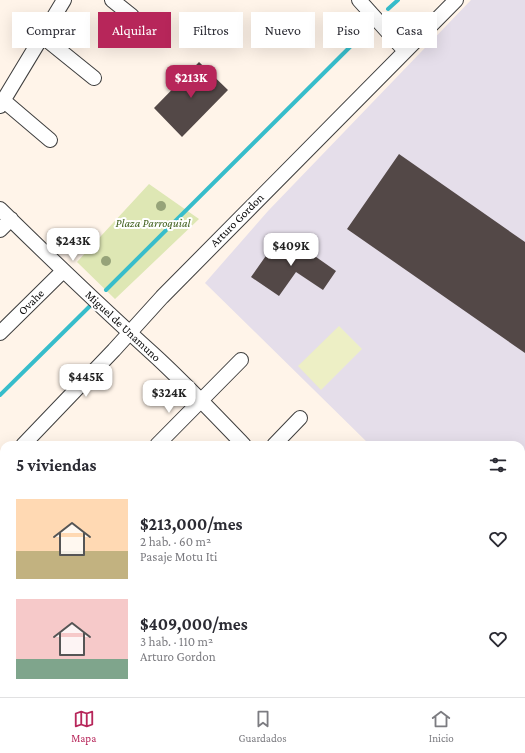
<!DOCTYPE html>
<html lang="es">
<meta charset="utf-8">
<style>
:root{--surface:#fff;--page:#f7f7f7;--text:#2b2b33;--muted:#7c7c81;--line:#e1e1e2;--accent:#b7265a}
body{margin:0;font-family:"Crimson Pro",serif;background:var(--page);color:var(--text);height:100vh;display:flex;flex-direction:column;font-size:15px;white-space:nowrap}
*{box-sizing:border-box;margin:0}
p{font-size:13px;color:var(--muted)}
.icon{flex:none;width:22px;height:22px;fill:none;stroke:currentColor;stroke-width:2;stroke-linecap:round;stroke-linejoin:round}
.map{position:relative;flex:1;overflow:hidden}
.details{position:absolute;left:0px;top:441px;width:525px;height:256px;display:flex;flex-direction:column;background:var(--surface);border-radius:12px 12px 0 0;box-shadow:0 4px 16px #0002}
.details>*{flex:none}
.top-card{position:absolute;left:12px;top:12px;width:501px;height:36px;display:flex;gap:8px}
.price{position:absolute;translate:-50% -34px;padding:0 9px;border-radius:8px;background:#fff;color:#222;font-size:13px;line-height:26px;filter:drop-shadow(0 1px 2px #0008)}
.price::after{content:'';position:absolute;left:50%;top:24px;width:12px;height:9px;margin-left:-6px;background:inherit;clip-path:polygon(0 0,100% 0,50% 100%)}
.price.current{background:var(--accent);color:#fff}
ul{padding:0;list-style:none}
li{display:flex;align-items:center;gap:12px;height:100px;padding:0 16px}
li span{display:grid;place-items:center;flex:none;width:112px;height:80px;border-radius:0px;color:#555}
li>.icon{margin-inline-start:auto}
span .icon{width:48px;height:48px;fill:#fffc;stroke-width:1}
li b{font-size:17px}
h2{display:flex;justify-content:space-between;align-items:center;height:48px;padding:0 16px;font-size:17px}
.tag{padding:0 14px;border-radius:0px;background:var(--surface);box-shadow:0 4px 16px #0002;font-size:14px;line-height:36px}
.tag.current{background:var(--accent);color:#fff}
.dock{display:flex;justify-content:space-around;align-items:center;height:56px;border-top:1px solid var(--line);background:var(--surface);font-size:11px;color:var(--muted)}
.dock a{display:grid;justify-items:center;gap:2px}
.dock .current{color:var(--accent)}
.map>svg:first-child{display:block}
</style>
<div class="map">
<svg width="525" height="697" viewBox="0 0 525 697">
<rect width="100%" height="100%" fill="#fff4e9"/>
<path fill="#e5deea" d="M471 0H525V600L521 596V445H370L205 283 268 211Z"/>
<path fill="#dee7b4" d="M149 184 199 219 115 299 77 262Z
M0 616 4 620V693H20L16 697H0Z"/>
<path fill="#edefc5" d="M339 326 362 349 321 390 298 366Z"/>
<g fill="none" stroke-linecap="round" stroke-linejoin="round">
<path stroke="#37bdcb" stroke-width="4" d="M388 9 398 0
M106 290 372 25
M0 395 90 306"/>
</g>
<path fill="#534847" d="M199 62 228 90 182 137 154 108Z
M399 154 525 242V353L347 229Z
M282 233 336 271 323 290 296 272 279 296 251 277Z"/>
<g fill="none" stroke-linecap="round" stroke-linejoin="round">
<defs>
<path id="minor" d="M112 0 132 16
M359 0 405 51
M42 36 94 78
M3 100 50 140
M0 106 64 0
M0 209C50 258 100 306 152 353 184 382 214 414 244 445
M0 230 11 219
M0 333 63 271
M23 445 114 350 162 297 456 0
M157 445 241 360
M274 445 300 418
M0 469 4 465
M0 604 4 600
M77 693 81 697
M200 693 205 697
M493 693 497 697
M31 697 35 693
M316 697 320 693"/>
</defs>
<use href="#minor" stroke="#3e3e3e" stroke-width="16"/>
<use href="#minor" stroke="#fff" stroke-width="14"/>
</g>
<g fill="#96a379">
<circle cx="161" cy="206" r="5"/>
<circle cx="106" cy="261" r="5"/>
</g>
<g text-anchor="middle" stroke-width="4" stroke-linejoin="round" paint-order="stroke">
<g font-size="12" fill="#0b0b0b" stroke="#fff">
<text transform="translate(237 220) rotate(-45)" y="4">Arturo Gordon</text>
<text transform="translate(31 302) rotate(-45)" y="4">Ovahe</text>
<text transform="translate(123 326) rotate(43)" y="4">Miguel de Unamuno</text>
</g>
<g font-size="12" font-style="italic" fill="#40601d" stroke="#fff">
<text x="153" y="227">Plaza Parroquial</text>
</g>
</g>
</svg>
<b class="price current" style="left:191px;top:99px">$213K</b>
<b class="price" style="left:73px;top:262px">$243K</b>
<b class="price" style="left:291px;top:267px">$409K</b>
<b class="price" style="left:86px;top:398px">$445K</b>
<b class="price" style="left:169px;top:414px">$324K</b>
<div class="top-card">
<a class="tag">Comprar</a>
<a class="tag current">Alquilar</a>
<a class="tag">Filtros</a>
<a class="tag">Nuevo</a>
<a class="tag">Piso</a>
<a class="tag">Casa</a>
</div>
<section class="details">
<h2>5 viviendas<svg class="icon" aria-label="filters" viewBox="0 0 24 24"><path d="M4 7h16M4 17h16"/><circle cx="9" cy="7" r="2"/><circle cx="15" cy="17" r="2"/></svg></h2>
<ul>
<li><span style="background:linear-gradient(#ffd9b3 65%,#c2b280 0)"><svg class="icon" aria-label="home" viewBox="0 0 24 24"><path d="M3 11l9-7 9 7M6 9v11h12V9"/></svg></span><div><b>$213,000/mes</b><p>2 hab. · 60 m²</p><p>Pasaje Motu Iti</p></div><svg class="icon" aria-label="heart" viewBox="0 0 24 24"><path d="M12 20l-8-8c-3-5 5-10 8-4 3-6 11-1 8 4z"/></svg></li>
<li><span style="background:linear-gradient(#f6c9c9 75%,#7fa58c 0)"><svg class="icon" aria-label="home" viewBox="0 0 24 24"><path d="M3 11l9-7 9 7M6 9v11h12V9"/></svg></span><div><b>$409,000/mes</b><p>3 hab. · 110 m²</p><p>Arturo Gordon</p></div><svg class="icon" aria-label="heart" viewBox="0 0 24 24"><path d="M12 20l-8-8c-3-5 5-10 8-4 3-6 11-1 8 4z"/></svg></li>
</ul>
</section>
</div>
<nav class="dock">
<a class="current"><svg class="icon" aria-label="map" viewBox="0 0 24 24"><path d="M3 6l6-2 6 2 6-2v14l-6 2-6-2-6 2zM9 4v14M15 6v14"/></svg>Mapa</a>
<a><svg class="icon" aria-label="saved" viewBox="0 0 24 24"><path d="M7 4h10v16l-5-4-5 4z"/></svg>Guardados</a>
<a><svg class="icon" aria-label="home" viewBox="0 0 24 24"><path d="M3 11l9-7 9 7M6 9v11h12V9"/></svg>Inicio</a>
</nav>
